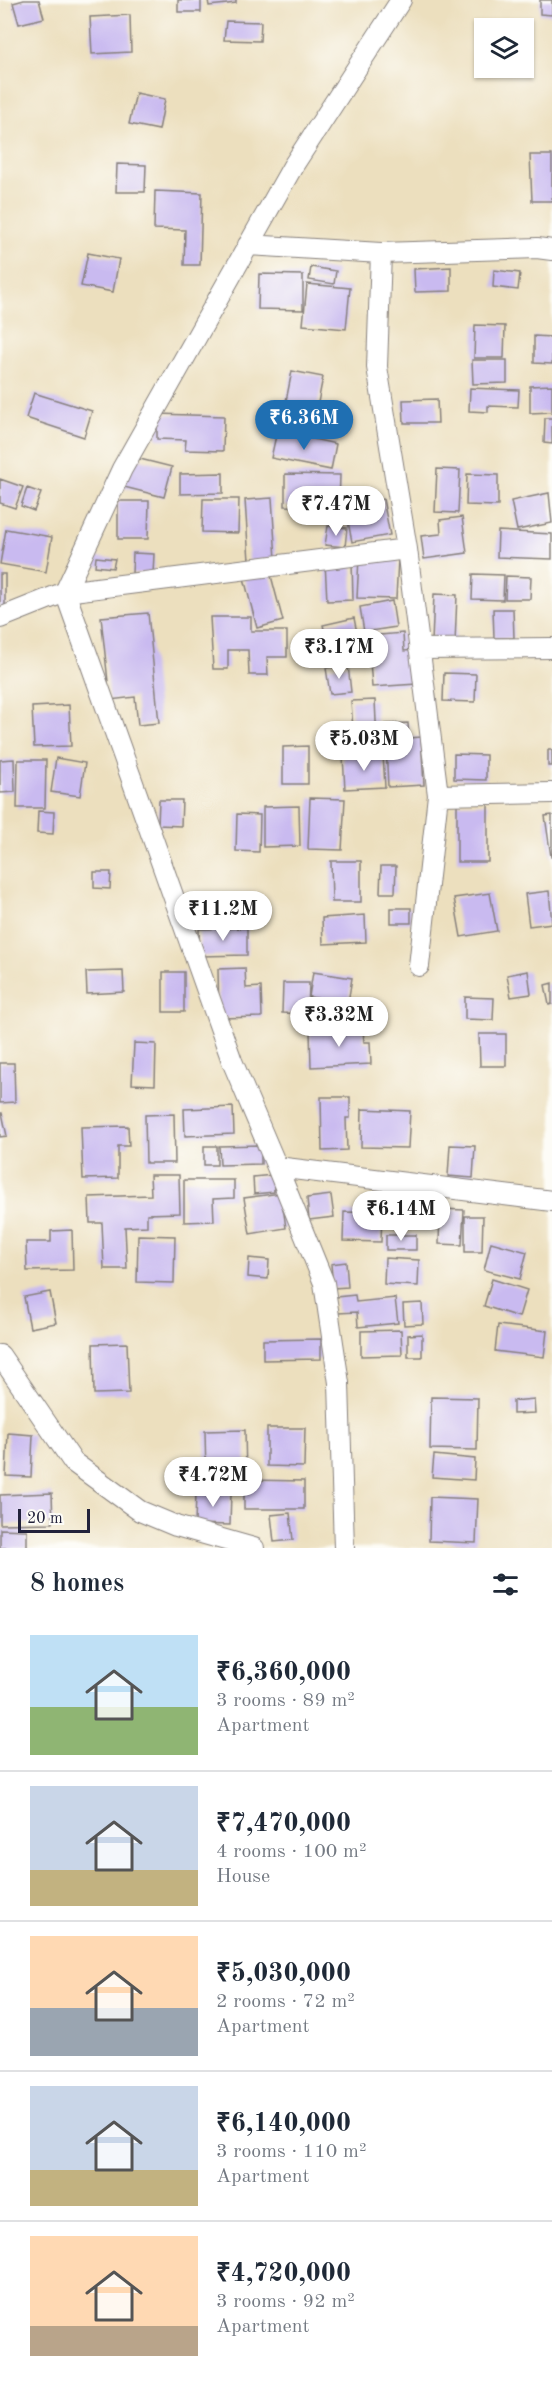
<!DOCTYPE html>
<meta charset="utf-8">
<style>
:root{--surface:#fff;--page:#f2f2f3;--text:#1f2937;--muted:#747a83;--line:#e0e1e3;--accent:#1f6fb2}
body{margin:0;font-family:"Old Standard TT",serif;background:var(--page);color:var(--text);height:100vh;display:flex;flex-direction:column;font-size:22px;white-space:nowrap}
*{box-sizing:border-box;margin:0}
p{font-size:20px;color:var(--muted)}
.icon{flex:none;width:33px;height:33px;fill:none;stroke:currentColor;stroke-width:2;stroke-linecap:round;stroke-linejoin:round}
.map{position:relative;height:1548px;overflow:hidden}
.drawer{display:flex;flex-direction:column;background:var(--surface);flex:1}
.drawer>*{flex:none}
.tools{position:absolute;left:474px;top:18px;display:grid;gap:12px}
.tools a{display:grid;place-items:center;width:60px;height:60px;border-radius:0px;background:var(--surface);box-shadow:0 2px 4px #0004;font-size:30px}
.scale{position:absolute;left:18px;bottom:15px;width:72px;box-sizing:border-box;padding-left:6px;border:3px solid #22223b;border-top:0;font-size:16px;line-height:21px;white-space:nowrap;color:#22223b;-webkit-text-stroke:4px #fdfcf7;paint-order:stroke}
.price{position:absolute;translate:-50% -51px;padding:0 14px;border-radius:21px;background:#fff;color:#222;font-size:20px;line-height:39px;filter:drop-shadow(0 2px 3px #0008)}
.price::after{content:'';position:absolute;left:50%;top:36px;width:18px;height:14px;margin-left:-9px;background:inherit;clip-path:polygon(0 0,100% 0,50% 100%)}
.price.current{background:var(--accent);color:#fff}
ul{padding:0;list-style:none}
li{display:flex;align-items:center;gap:18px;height:150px;padding:0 30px}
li+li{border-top:2px solid var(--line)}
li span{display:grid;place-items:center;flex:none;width:168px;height:120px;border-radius:0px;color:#555}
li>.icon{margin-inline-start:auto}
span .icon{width:72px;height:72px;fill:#fffc;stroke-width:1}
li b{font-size:26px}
h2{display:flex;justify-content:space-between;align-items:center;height:72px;padding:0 30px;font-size:26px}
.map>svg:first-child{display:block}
</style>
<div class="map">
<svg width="552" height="1548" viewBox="0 0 552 1548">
<rect width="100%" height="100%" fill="#fdfcf7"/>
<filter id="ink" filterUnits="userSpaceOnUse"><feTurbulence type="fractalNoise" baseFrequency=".0167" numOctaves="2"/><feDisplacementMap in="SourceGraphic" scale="12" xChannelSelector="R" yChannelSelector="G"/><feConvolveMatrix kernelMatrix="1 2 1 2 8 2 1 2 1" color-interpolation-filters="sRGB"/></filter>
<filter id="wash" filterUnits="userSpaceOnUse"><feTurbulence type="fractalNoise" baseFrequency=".008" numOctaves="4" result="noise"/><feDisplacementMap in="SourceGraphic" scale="24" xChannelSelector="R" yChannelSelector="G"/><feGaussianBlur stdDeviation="1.35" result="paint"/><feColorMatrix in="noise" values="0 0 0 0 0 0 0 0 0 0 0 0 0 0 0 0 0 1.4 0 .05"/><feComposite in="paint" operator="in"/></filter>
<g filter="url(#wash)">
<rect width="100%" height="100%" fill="#ecdfbe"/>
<g id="blocks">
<path fill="#c9baf0" d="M24 0H39L44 18 19 24 13 3Z
M178 0H201V12H178Z
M208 0H236V3L209 6Z
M540 0H552V15L540 14Z
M130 15 131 52 92 54 90 17Z
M226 21 261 22 260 41 224 40Z
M136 93 165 99 159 130 129 124Z
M530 155H552V201H532Z
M117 164 146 165 145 192H116Z
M155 191 202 193 200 265H184L185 230 154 229Z
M88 253 119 259 113 292 81 286Z
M311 267 336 271 334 284 309 280Z
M451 267V291L415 292 414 269Z
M494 270 520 273 518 290 493 287Z
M259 274 303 275V310L258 309Z
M307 284 350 288 346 329 303 325Z
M475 325 505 326 504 358H474Z
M534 336 552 337V364L534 363Z
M472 360H507V383L473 384Z
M292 371 323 377 316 413 300 410 298 419 283 416Z
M552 385V412L530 413V386Z
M470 388 519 390 518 407 488 406V412L469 411Z
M34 393 92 411 84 437 26 418Z
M437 399 438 423H404L403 400Z
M157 414 224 416 223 451 185 450 186 440 157 439Z
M545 418H552V444L544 443Z
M277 431 336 444 331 470 271 458Z
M132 457 172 467 164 497 124 487Z
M437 469 460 470 458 513 435 512Z
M223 473V493L180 494V474Z
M285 474 340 475 339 507 285 506Z
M467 474 498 475V506L466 505Z
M0 479 23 487 15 508 0 503Z
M27 488 41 493 34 511 21 506Z
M549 493 552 523 517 530 511 501Z
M272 498 276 559 249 561 245 500Z
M203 499H239L238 533 202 532Z
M383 499 390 535 352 542 345 506Z
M118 501H149L148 539H118Z
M462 517 467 553 424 559 421 536 441 534 440 520Z
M328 526 347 528 345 547 325 545Z
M6 529 52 537 46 572 0 564Z
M498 531 552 534V559L497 557Z
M133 553 154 554 153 574 132 573Z
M96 557 115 559 113 568 95 566Z
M359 557 398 558 396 599 357 598Z
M352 561 353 600 327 601 325 562Z
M270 572 283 621 257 628 244 578Z
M0 574H5V608H0Z
M473 574 504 575 503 600 472 599Z
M506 576 531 577 530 599H505Z
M434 594 457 595 455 643 432 642Z
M392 601 396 627 364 632 360 607Z
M493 609H513L514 638H494Z
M148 613 159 723 138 725 135 697 110 700 101 617Z
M210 617H251V631H287V657H267L268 675H249L248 650H228V669H213Z
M354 618 359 643 329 650 323 625Z
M403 633 404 651 414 650 417 684 372 687 368 636Z
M348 665 351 692 330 694 326 668Z
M444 673 476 674 475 702 443 701Z
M375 700 377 743 354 744 351 701Z
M69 705 71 746 34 747 32 707Z
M408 723 409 738 421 737 424 785 388 787 385 724Z
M308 746V784H283V747Z
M548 750H552V766H548Z
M454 754 486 755V780L454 779Z
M383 755 385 787 345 789 343 757Z
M56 758 85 763 80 796 51 792Z
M14 759 15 792 0 793V760Z
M18 760H46L45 808H17Z
M310 798 345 799 342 850 308 849Z
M159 800H182L181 826 158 825Z
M457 804H488V862H457Z
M299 806 300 846 263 847V807Z
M38 811 54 812 53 834 37 833Z
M237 814 260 815 259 852 236 851Z
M552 815V857H551L545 816Z
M331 861H361V902H332Z
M381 866H396L395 893H380Z
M94 872H111L110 889 94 888Z
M549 891 552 923 529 926 525 894Z
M490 893 497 931 461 937 454 898Z
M391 908H411V923H391Z
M365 915 366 942 323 944 322 918Z
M247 928V955L200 956 199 929Z
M245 968 246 988 261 987 262 1017 219 1018 218 969Z
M123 971 124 992 87 994 86 972Z
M528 971 531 994 511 997 507 975Z
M163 972H184V1012H163Z
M313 972 352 978 348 1003 309 997Z
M283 983H309L308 1014 282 1013Z
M552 983V1004L549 1005 545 985Z
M465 997 494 998 493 1020 465 1019Z
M363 1029 364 1042H370L371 1064 311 1067 310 1031Z
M479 1034H506V1066H480Z
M134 1043 156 1044 155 1085 132 1084Z
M0 1063H14L15 1102 0 1103Z
M321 1097H350V1118H346L347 1150 322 1151Z
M233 1107 234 1134 185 1136 184 1109Z
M362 1109 410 1111 408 1148 361 1147Z
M0 1113H2L7 1136 0 1137Z
M174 1114 175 1163H146L145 1115Z
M128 1126 129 1146H118V1178L83 1179 81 1127Z
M261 1145V1164L220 1165 219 1146Z
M450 1145 475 1146 473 1178 448 1176Z
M204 1146H217V1165H204Z
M150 1175H179L180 1213 147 1214V1226L125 1227 127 1269H104L102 1223H90L89 1197 151 1195Z
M273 1175 274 1192 254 1194 253 1177Z
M184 1180H234V1198L213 1199 214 1221 184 1222Z
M281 1193 286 1228 250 1234 244 1198Z
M331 1195 334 1217 309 1220 307 1198Z
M440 1209 464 1210 462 1245 439 1244Z
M344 1212 382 1213 381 1242 343 1241Z
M465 1216H483L482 1252H465Z
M72 1230 73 1270 27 1271 26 1242H51V1231Z
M138 1235 175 1236 174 1283 137 1282Z
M386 1235H416V1250H386Z
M491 1242 527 1252 520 1279 484 1270Z
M249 1258 269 1260 268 1279 248 1277Z
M385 1258 419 1260 418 1286 384 1284Z
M346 1262 348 1287 333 1288 331 1264Z
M492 1279 527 1290 519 1317 484 1306Z
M50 1292 56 1323 30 1328 24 1297Z
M355 1295 356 1302 395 1298 398 1323 358 1327 357 1312 338 1313 336 1297Z
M422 1303 423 1324 404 1325 403 1304Z
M498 1325 547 1331 544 1357 495 1351Z
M401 1330 402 1355 361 1356V1331Z
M422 1334V1357H408V1335Z
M321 1339V1359L263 1360V1340Z
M127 1343 129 1393 94 1394 93 1344Z
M431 1397 478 1398 477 1450 430 1449Z
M534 1399 535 1413 513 1414V1401Z
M267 1428H305L304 1467 267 1466Z
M245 1430 246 1475 206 1476 205 1431Z
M8 1433 33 1435 31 1477 6 1476Z
M434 1455 475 1459 474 1480 432 1477Z
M244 1480 304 1481V1509H244Z
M196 1492 231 1493 230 1525 195 1524Z
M52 1493 53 1523 0 1524V1495Z
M430 1497 478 1499 476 1543 429 1541Z
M290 1513 293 1540 274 1542 271 1515Z
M0 1529 27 1530V1548H0Z"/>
</g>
</g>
<g filter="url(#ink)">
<use href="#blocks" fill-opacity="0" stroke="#87807c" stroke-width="1.5"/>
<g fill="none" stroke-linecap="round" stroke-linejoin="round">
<defs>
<path id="minor" d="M248 245 381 253 537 248 552 250
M381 253 377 367 407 549 438 795 419 966
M407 549 65 592 232 1061 277 1167 552 1201
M0 618 65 592 122 469 293 166 401 0
M419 649 552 648
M438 795 552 793
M277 1167 324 1283 339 1383 344 1548
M0 1355 73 1462 140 1511 176 1526 254 1548"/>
</defs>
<use href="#minor" stroke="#87807c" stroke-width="22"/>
<use href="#minor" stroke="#fff" stroke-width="20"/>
</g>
</g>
</svg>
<div class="tools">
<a><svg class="icon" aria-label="layers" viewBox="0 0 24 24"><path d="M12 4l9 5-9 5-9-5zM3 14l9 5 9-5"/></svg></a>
</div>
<div class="scale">20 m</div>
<b class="price current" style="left:304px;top:451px">₹6.36M</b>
<b class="price" style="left:336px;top:537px">₹7.47M</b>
<b class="price" style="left:339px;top:680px">₹3.17M</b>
<b class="price" style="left:364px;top:772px">₹5.03M</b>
<b class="price" style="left:223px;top:942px">₹11.2M</b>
<b class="price" style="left:339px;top:1048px">₹3.32M</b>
<b class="price" style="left:401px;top:1242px">₹6.14M</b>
<b class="price" style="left:213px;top:1508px">₹4.72M</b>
</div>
<section class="drawer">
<h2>8 homes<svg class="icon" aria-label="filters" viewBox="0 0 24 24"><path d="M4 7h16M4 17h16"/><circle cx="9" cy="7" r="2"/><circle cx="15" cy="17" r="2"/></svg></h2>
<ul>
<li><span style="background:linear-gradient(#bfe0f5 60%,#8fb573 0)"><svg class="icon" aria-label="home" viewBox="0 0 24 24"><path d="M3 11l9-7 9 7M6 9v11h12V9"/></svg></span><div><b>₹6,360,000</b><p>3 rooms · 89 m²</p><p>Apartment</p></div></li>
<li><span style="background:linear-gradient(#c9d6e8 70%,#c2b280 0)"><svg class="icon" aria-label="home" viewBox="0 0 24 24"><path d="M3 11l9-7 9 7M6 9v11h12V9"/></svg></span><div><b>₹7,470,000</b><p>4 rooms · 100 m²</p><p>House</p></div></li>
<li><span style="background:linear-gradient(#ffd9b3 60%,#9aa5b1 0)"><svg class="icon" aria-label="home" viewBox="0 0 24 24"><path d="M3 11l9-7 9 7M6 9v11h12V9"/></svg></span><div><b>₹5,030,000</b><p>2 rooms · 72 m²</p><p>Apartment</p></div></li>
<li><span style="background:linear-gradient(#c9d6e8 70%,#c2b280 0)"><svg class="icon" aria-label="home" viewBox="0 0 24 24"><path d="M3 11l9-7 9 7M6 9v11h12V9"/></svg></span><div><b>₹6,140,000</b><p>3 rooms · 110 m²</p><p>Apartment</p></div></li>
<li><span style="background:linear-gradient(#ffd9b3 75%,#b9a48a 0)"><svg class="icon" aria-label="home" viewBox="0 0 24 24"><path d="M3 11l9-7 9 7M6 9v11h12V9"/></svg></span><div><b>₹4,720,000</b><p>3 rooms · 92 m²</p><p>Apartment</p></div></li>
</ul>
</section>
